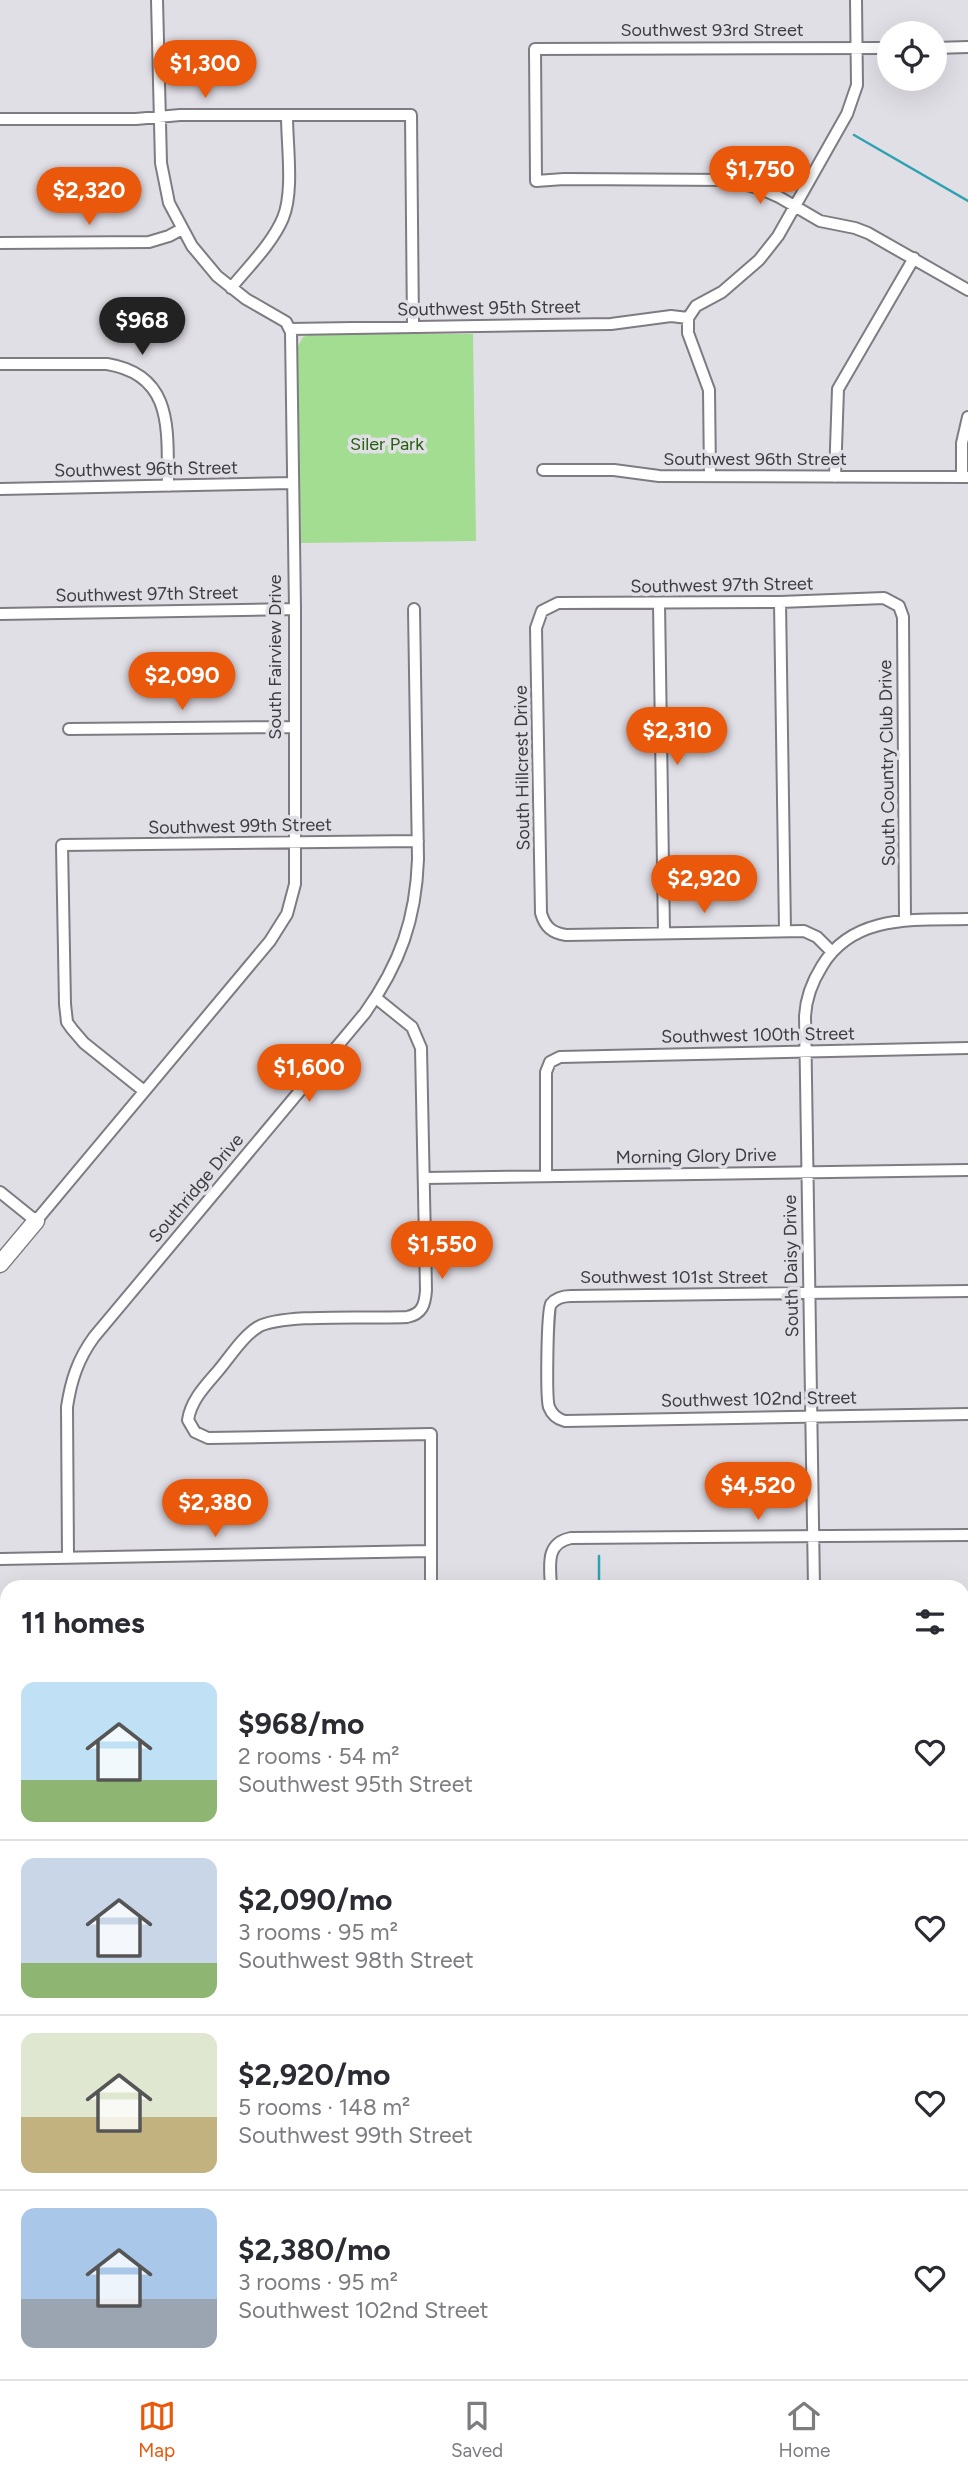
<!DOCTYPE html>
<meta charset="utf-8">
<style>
:root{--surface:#fff;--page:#f2f2f3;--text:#2b2b33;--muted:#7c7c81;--line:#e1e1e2;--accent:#ea580c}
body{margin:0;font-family:Figtree,sans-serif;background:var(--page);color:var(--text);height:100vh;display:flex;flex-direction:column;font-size:26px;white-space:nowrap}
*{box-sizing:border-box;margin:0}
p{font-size:23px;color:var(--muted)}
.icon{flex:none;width:38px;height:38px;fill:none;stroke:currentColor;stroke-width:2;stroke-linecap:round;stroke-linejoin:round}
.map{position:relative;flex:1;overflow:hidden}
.panel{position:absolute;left:0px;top:1580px;width:970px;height:800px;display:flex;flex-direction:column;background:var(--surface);border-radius:21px 21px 0 0;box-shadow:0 7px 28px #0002}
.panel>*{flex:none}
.fabs{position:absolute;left:877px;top:21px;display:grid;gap:14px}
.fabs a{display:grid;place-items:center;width:70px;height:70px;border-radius:50%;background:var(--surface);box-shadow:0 7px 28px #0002;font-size:35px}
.price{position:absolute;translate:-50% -60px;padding:0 16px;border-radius:24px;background:var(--accent);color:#fff;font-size:23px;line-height:46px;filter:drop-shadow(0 2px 4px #0008)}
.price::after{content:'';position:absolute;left:50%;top:42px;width:21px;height:16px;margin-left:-10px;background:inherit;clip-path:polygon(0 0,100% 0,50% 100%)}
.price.current{background:#222;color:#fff}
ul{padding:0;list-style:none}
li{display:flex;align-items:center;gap:21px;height:175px;padding:0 21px}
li+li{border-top:2px solid var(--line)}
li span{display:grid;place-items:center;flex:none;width:196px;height:140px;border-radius:14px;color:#555}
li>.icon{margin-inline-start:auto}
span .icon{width:84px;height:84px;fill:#fffc;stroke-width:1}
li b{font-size:30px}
h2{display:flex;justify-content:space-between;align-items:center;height:84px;padding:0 21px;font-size:30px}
.tabs{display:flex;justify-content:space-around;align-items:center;height:98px;border-top:2px solid var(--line);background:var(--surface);font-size:19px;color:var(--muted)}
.tabs a{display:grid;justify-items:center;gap:4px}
.tabs .current{color:var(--accent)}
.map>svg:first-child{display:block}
</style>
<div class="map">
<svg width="968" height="2379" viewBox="0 0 968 2379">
<rect width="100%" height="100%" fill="#e1dfe6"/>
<path fill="#a3dd92" d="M311 334H473L476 541 301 543 297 348 303 337Z"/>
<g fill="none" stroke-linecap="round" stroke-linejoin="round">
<path stroke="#2fa2b2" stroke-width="2.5" d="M854 135 968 201
M599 1556V1587
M940 2379 941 2373"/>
<defs>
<path id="street" d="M889 48 535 49 536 181 564 179 730 180 761 189 779 197 820 221 855 228 868 233 968 290
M934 48 968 47
M0 119H136L180 115H411L413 327
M0 243 149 242 169 236 182 229
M231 288C248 267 272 244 283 218 294 191 287 146 287 116
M290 329 611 324 671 316 688 318
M0 364H107C175 375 167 432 168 486
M543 470H614L659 476 968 477
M710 476 709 390 688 333V318L696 306 722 292 759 260 778 236 847 114 857 85 856 0
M835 477 838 389 914 258
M962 477V443L968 417
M0 489 293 483
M780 602 785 930
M659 603 664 932
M0 614 295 609
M69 729 294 727
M831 951 817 937 804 931 566 935C552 933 545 927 541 913L536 628 542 611 558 603 780 602 884 598 899 606 903 617 905 920
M376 998 412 1027 421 1048 426 1290C425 1305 422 1314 407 1317 373 1319 283 1313 258 1327 242 1337 230 1357 218 1371 206 1385 191 1400 188 1420L195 1432 208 1438 431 1434V1587
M144 1091 84 1043 72 1029 67 1022 65 1004 62 845 418 841
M546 1176V1072L550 1062 560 1057 968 1048
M425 1178 968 1170
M0 1192 36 1221 270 941 287 914 295 884V609L291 332 286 322 246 299 217 276 192 246 169 203 161 163 157 0
M968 1291 571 1296C564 1296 556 1298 551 1304 547 1310 546 1399 549 1407 552 1415 557 1419 565 1421L968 1414
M68 1558 67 1407C71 1380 78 1359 94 1337L365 1013C400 964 416 919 418 859L414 609
M0 1559 430 1551
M551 1587C550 1566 545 1543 571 1538L968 1535
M814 1587 805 1016C806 997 812 982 822 966 853 914 915 920 968 919
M962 1656H968
M962 1836 968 1835
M0 1845H7
M0 2237H7
M0 2368H7
M231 2373 251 2379
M360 2379 363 2373
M559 2379V2373"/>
<path id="secondary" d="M0 1264 36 1221
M0 1678 3 1752
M962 1740H968
M695 2379V2373"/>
</defs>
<use href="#street" stroke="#7e7b82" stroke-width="14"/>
<use href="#secondary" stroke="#7e7b82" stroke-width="19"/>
<use href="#street" stroke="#fff" stroke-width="10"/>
<use href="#secondary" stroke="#fff" stroke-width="16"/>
</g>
<g text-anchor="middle" stroke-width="7" stroke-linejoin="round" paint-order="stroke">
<g font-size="18" fill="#3d3c3f" stroke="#e1dfe6">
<text x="712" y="36">Southwest 93rd Street</text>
<text transform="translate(489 308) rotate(-1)" y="6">Southwest 95th Street</text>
<text x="755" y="465">Southwest 96th Street</text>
<text transform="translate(146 469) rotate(-1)" y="6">Southwest 96th Street</text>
<text transform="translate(722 585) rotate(-1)" y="6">Southwest 97th Street</text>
<text transform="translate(147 594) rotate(-1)" y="6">Southwest 97th Street</text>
<text transform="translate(275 657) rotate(-90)" y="6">South Fairview Drive</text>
<text transform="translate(887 763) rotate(-91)" y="6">South Country Club Drive</text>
<text transform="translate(522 768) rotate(-91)" y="6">South Hillcrest Drive</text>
<text transform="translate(240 826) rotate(-1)" y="6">Southwest 99th Street</text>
<text transform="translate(758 1035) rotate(-1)" y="6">Southwest 100th Street</text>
<text transform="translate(696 1156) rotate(-1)" y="6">Morning Glory Drive</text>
<text transform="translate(196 1188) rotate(-50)" y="6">Southridge Drive</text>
<text transform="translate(791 1266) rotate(-91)" y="6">South Daisy Drive</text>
<text x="674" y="1283">Southwest 101st Street</text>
<text transform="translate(759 1399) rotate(-1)" y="6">Southwest 102nd Street</text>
</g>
<g font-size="18" fill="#265f0d" stroke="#e1dfe6">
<text x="387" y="450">Siler Park</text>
</g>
</g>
</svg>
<div class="fabs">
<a><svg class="icon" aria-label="locate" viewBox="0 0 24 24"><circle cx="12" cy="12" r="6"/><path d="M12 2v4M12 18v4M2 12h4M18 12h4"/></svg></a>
</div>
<b class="price" style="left:205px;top:100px">$1,300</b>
<b class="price" style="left:760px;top:206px">$1,750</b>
<b class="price" style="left:89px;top:227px">$2,320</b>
<b class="price current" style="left:142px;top:357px">$968</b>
<b class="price" style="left:182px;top:712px">$2,090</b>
<b class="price" style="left:677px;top:767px">$2,310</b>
<b class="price" style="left:704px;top:915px">$2,920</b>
<b class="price" style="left:309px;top:1104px">$1,600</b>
<b class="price" style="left:442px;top:1281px">$1,550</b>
<b class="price" style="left:758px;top:1522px">$4,520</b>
<b class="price" style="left:215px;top:1539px">$2,380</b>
<section class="panel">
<h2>11 homes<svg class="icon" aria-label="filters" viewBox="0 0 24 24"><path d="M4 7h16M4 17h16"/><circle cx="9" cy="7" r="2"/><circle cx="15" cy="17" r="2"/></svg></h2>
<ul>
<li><span style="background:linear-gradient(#bfe0f5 70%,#8fb573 0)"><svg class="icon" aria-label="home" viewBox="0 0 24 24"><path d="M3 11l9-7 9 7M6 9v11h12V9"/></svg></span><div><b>$968/mo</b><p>2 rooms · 54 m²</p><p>Southwest 95th Street</p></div><svg class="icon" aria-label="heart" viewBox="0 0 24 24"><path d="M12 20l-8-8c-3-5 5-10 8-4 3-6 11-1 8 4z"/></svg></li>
<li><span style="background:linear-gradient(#c9d6e8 75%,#8fb573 0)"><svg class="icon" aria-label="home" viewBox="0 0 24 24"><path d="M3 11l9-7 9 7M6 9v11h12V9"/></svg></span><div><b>$2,090/mo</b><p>3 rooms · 95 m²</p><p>Southwest 98th Street</p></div><svg class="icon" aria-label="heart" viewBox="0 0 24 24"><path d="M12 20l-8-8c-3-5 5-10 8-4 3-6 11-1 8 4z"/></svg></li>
<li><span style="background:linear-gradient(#dfe7d0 60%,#c2b280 0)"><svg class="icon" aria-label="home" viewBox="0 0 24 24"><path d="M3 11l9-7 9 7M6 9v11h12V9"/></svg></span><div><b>$2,920/mo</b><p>5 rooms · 148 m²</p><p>Southwest 99th Street</p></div><svg class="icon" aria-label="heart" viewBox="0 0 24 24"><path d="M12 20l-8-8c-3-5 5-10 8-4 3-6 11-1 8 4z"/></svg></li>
<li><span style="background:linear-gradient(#a9c7e8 65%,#9aa5b1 0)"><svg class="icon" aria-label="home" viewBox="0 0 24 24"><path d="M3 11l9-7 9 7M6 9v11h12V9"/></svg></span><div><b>$2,380/mo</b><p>3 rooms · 95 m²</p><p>Southwest 102nd Street</p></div><svg class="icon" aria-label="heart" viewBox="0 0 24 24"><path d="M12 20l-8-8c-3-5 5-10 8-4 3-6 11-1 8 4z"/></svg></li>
</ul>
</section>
</div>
<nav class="tabs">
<a class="current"><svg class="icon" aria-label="map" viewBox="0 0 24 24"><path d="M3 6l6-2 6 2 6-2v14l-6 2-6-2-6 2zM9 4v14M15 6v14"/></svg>Map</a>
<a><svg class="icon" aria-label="saved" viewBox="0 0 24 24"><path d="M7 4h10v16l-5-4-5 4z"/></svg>Saved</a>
<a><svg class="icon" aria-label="home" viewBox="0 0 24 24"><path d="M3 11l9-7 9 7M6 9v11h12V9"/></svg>Home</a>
</nav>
